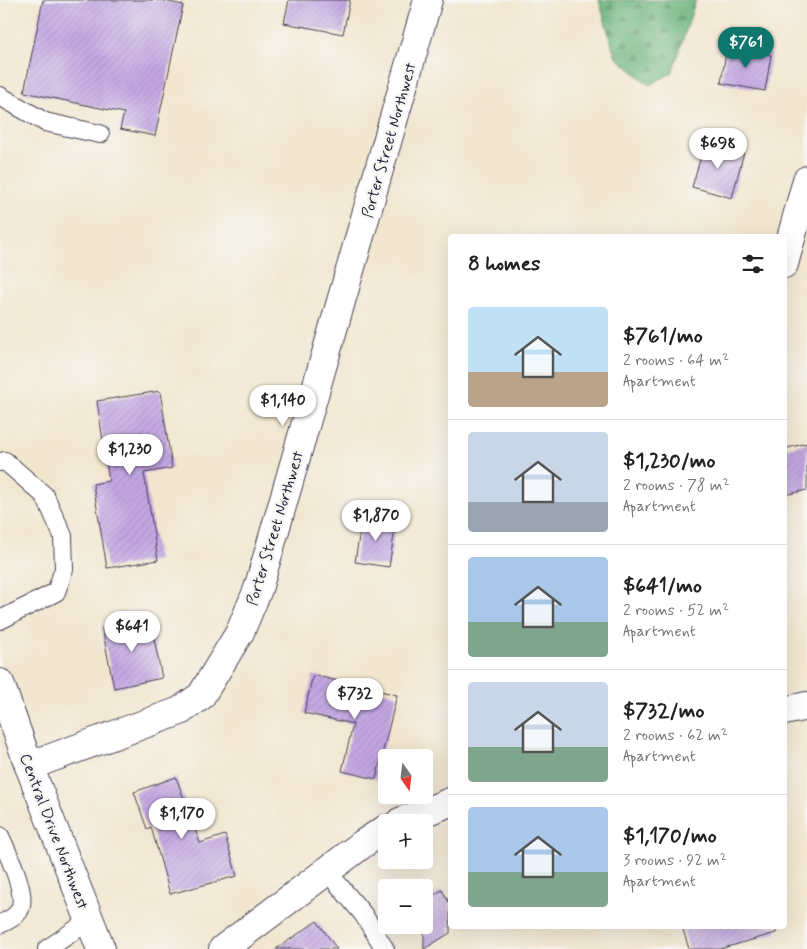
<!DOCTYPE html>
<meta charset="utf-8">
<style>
:root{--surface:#fff;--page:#f6f6f6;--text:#222;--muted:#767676;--line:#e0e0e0;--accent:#0f766e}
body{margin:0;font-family:Mynerve,sans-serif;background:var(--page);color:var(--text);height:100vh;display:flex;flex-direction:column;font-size:19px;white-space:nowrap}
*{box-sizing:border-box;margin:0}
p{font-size:16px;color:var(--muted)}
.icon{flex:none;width:28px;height:28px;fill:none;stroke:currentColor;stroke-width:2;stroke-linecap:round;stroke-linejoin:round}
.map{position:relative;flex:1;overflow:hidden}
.drawer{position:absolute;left:448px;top:234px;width:339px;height:695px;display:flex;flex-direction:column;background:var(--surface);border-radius:5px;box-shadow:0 5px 20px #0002}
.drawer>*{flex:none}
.needle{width:32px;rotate:166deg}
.tools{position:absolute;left:378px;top:749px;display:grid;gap:10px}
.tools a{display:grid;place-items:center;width:55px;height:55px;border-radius:5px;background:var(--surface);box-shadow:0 5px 20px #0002;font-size:25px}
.price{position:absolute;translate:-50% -42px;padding:0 11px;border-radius:18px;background:#fff;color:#222;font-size:16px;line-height:32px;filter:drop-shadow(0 1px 2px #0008)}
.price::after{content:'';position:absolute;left:50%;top:30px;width:15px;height:11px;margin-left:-8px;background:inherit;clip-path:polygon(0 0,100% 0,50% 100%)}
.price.on{background:var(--accent);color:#fff}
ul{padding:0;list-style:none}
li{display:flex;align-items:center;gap:15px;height:125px;padding:0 20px}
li+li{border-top:1px solid var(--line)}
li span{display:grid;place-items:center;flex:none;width:140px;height:100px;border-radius:5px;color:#555}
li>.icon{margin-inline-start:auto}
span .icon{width:60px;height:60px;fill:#fffc;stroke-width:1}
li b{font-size:21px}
h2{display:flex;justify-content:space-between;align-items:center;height:60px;padding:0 20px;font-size:21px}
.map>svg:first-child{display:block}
</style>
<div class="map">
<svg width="807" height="949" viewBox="0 0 807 949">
<defs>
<pattern id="forest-firs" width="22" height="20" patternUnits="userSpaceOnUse" patternTransform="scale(1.25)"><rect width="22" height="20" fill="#6ab279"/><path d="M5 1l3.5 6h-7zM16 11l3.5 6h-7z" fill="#579064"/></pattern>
<pattern id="building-hatch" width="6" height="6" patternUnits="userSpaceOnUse" patternTransform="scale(1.25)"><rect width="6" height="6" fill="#c4a7e3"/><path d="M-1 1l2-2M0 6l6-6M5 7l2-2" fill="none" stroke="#a88fc4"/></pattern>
</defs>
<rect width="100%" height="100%" fill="#f6f6f2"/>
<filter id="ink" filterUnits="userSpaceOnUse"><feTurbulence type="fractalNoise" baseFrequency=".02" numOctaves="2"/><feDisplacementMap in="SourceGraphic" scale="10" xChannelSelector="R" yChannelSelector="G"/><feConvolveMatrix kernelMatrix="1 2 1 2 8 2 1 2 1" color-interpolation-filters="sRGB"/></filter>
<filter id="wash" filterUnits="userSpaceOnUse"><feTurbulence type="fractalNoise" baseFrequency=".0096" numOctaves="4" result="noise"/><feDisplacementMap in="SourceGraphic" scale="20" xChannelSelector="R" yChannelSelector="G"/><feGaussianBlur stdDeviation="1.12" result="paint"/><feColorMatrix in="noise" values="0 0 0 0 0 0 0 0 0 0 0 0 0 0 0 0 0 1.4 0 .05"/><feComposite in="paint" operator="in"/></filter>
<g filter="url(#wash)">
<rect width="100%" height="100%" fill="#f2e6cf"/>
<path fill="url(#forest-firs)" stroke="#466a5a" d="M599 0H696L672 73 649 85 615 56Z"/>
<g id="blocks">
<path fill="url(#building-hatch)" d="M43 0H160L183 5 155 136 120 129 124 113 24 92Z
M289 0H350L343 34 284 23Z
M727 47 771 55 765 91 721 83Z
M705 142 744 152 732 198 692 187Z
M160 391 172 468 144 473 158 560 107 568 93 484 109 481 97 401Z
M807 443V490L784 495V449Z
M362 517 396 522 389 567 355 562Z
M150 619 162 678 114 688 102 628Z
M313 675 397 695 376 779 342 771 353 724 304 713Z
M176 777 200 843 225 835 237 876 170 894 151 827 147 829 134 792Z
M442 890 450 904V933L424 949V901Z
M317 921 337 949H276Z
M682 926H776V933L720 949H689Z"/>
</g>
</g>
<g filter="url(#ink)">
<use href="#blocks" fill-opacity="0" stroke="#413f51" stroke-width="1"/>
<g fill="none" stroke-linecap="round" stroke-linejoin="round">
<defs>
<path id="service" d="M0 96 45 122 100 134
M0 462 5 461 45 496 63 536 64 569 56 592 0 620
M0 836C7 852 29 895 19 911 14 918 8 921 0 924
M327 871 363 914 385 949
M47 949 90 920"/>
<path id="minor" d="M784 264 807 180
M784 711 807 706
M29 766 180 711 201 696 240 632 258 589 428 0
M400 822 450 802
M223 949 364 843 386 829"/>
<path id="tertiary" d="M0 683 29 766 101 949"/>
</defs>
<use href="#service" stroke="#413f51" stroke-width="20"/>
<use href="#minor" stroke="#413f51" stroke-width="30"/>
<use href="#tertiary" stroke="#413f51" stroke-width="30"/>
<use href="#service" stroke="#fff" stroke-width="18"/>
<use href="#minor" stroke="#fff" stroke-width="28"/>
<use href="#tertiary" stroke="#fff" stroke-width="28"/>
</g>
</g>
<g text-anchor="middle" stroke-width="5" stroke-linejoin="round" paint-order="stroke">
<g font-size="16" fill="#22223b" stroke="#f6f6f2">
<text transform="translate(388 140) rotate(-74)" y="6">Porter Street Northwest</text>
<text transform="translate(274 528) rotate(-73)" y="6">Porter Street Northwest</text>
<text transform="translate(55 831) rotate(69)" y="6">Central Drive Northwest</text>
</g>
</g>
</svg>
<div class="tools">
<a><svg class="needle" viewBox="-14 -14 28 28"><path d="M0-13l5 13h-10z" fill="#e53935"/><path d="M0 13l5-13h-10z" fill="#767676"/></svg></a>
<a>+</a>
<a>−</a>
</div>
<b class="price on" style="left:746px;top:69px">$761</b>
<b class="price" style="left:718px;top:170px">$698</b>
<b class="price" style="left:283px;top:427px">$1,140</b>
<b class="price" style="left:130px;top:476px">$1,230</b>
<b class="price" style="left:376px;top:542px">$1,870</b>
<b class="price" style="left:132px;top:653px">$641</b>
<b class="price" style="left:355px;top:720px">$732</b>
<b class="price" style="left:182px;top:840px">$1,170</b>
<section class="drawer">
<h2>8 homes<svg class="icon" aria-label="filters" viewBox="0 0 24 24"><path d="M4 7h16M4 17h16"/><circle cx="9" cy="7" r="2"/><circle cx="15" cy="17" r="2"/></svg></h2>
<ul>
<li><span style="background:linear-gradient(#bfe0f5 65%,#b9a48a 0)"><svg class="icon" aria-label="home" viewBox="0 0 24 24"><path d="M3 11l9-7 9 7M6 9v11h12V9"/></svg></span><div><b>$761/mo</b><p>2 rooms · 64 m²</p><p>Apartment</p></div></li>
<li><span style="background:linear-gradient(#c9d6e8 70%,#9aa5b1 0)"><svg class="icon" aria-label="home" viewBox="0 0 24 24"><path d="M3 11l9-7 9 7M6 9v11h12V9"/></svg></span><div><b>$1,230/mo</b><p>2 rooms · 78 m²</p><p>Apartment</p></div></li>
<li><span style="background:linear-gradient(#a9c7e8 65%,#7fa58c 0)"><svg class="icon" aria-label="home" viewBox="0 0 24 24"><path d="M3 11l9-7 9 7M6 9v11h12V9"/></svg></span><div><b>$641/mo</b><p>2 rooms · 52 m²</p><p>Apartment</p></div></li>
<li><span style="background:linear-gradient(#c9d6e8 65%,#7fa58c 0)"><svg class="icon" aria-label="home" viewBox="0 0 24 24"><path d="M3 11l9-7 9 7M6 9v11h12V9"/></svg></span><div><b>$732/mo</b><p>2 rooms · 62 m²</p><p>Apartment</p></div></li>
<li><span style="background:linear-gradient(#a9c7e8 65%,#7fa58c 0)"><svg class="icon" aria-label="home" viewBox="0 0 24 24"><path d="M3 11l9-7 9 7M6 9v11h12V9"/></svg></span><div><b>$1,170/mo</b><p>3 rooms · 92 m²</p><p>Apartment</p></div></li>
</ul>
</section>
</div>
